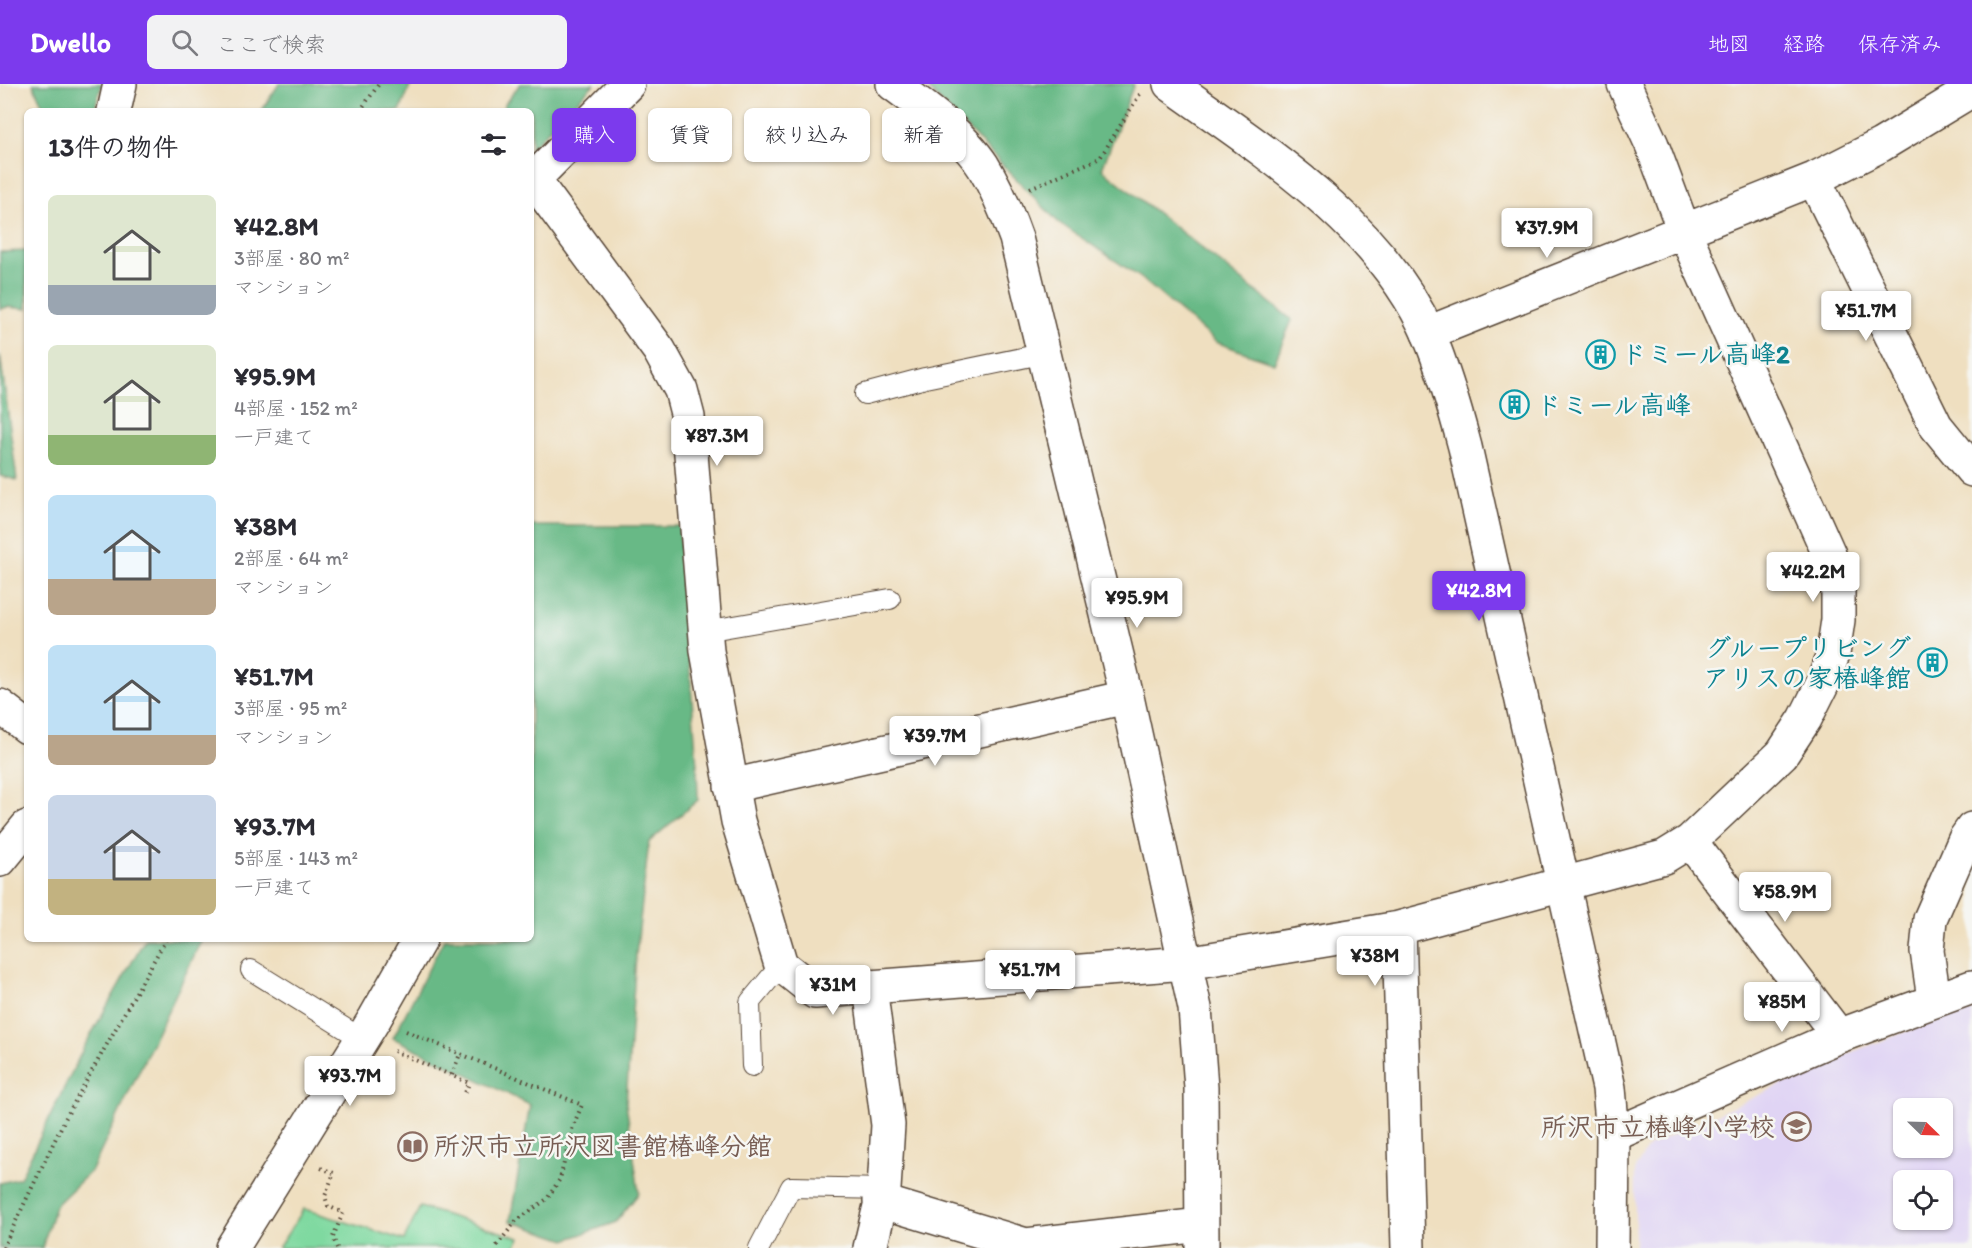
<!DOCTYPE html>
<html lang="ja">
<meta charset="utf-8">
<style>
:root{--surface:#fff;--page:#f2f2f3;--text:#2b2b33;--muted:#7c7c81;--accent:#7c3aed}
body{margin:0;font-family:Itim,"Klee One",sans-serif;background:var(--page);color:var(--text);height:100vh;display:flex;flex-direction:column;font-size:22px;white-space:nowrap}
*{box-sizing:border-box;margin:0}
p{font-size:20px;color:var(--muted)}
.icon{flex:none;width:33px;height:33px;fill:none;stroke:currentColor;stroke-width:2;stroke-linecap:round;stroke-linejoin:round}
.map{position:relative;flex:1;overflow:hidden}
.details{position:absolute;left:24px;top:24px;width:510px;height:834px;display:flex;flex-direction:column;background:var(--surface);border-radius:9px;box-shadow:0 2px 4px #0004}
.details>*{flex:none}
.top-card{position:absolute;left:552px;top:24px;width:570px;height:54px;display:flex;gap:12px}
.needle{width:39px;rotate:113deg}
.buttons{position:absolute;left:1893px;top:1014px;display:grid;gap:12px}
.buttons a{display:grid;place-items:center;width:60px;height:60px;border-radius:9px;background:var(--surface);box-shadow:0 2px 4px #0004;font-size:30px}
.price{position:absolute;translate:-50% -51px;padding:0 14px;border-radius:6px;background:#fff;color:#222;font-size:20px;line-height:39px;filter:drop-shadow(0 2px 3px #0008)}
.price::after{content:'';position:absolute;left:50%;top:36px;width:18px;height:14px;margin-left:-9px;background:inherit;clip-path:polygon(0 0,100% 0,50% 100%)}
.price.active{background:var(--accent);color:#fff}
ul{padding:0;list-style:none}
li{display:flex;align-items:center;gap:18px;height:150px;padding:0 24px}
li span{display:grid;place-items:center;flex:none;width:168px;height:120px;border-radius:9px;color:#555}
li>.icon{margin-inline-start:auto}
span .icon{width:72px;height:72px;fill:#fffc;stroke-width:1}
li b{font-size:26px}
h2{display:flex;justify-content:space-between;align-items:center;height:72px;padding:0 24px;font-size:26px}
.pill{padding:0 21px;border-radius:9px;background:var(--surface);box-shadow:0 2px 4px #0004;font-size:21px;line-height:54px}
.pill.active{background:var(--accent);color:#fff}
header{display:flex;align-items:center;gap:36px;box-sizing:border-box;height:84px;padding:0 30px;background:var(--accent);color:#fff}
header strong{font-size:28px}
nav{display:flex;gap:33px;margin-inline-start:auto;font-size:21px}
.search{width:420px;height:54px;background:var(--page);display:flex;align-items:center;gap:15px;box-sizing:border-box;padding:0 21px;border-radius:9px;color:var(--muted);font-size:22px}
.map>svg:first-child{display:block}
</style>
<header>
<strong>Dwello</strong>
<div class="search"><svg class="icon" aria-label="search" viewBox="0 0 24 24"><circle cx="10" cy="10" r="6"/><path d="M15 15l6 6"/></svg>ここで検索</div>
<nav><a>地図</a><a>経路</a><a>保存済み</a></nav>
</header>
<div class="map">
<svg width="1972" height="1164" viewBox="0 0 1972 1164">
<rect width="100%" height="100%" fill="#f6f6f2"/>
<filter id="ink" filterUnits="userSpaceOnUse"><feTurbulence type="fractalNoise" baseFrequency=".0167" numOctaves="2"/><feDisplacementMap in="SourceGraphic" scale="12" xChannelSelector="R" yChannelSelector="G"/><feConvolveMatrix kernelMatrix="1 2 1 2 8 2 1 2 1" color-interpolation-filters="sRGB"/></filter>
<filter id="wash" filterUnits="userSpaceOnUse"><feTurbulence type="fractalNoise" baseFrequency=".008" numOctaves="4" result="noise"/><feDisplacementMap in="SourceGraphic" scale="24" xChannelSelector="R" yChannelSelector="G"/><feGaussianBlur stdDeviation="1.35" result="paint"/><feColorMatrix in="noise" values="0 0 0 0 0 0 0 0 0 0 0 0 0 0 0 0 0 1.4 0 .05"/><feComposite in="paint" operator="in"/></filter>
<g filter="url(#wash)">
<rect width="100%" height="100%" fill="#efdfc0"/>
<path fill="#e0d4f4" fill-rule="evenodd" d="M1972 923V1164H1635V1085L1649 1062 1849 969ZM1904 1024H1942V1064H1904ZM1904 1096H1942V1136H1904Z"/>
<path fill="#7fd9a0" stroke="#5d825f" stroke-width="1.5" d="M420 1123 520 1154 515 1164H278L304 1125 404 1156Z"/>
<path fill="#67b986" stroke="#517252" stroke-width="1.5" d="M33 0H102L94 27H45Z
M279 0H411L400 27H261Z
M520 0H594L531 64V27H505L504 21Z
M924 0H1134L1102 85 1292 236 1274 279 1216 258 1141 194 1058 138Z
M27 167V225L7 223 0 225V168Z
M0 270 17 396 0 392Z
M531 442H679L697 681 698 716 649 758 636 871 626 1019 639 1109 616 1138 566 1156 510 1137 530 1021 393 954 444 855H531Z
M145 855H202L92 1086 55 1122 42 1164H0V1099L20 1094 85 961Z"/>
</g>
<g filter="url(#ink)">
<g fill="none" stroke-linecap="round" stroke-linejoin="round">
<defs>
<path id="service" d="M865 310 925 294 1046 269
M705 547 890 515
M251 886 362 955
M752 982 750 918 781 881
M759 1164 791 1103 884 1105"/>
<path id="minor" d="M893 0C923 22 963 51 983 82 997 105 1007 129 1016 154L1127 613 1195 924 1201 1004 1202 1164
M114 27 120 0
M533 95 659 266 681 306 688 333 707 567 738 737 781 881 815 908 870 903 888 1041 884 1105 870 1164
M1814 95 1936 342 1972 386
M1428 249 1814 95 1881 61 1972 6
M0 622 27 643
M731 702 1127 613
M1690 757 1839 952
M0 776 27 743
M870 903 1186 879 1399 844
M1934 915 1927 867 1930 835 1965 755 1972 745
M1613 1051 1839 952 1972 903
M880 1117 1026 1161 1201 1141
M1408 1164 1399 844 1664 773 1690 757 1782 670 1805 635 1823 599 1833 570 1838 536V503L1829 470 1684 147 1652 61 1624 0"/>
<path id="tertiary" d="M1170 0C1264 67 1381 141 1429 251 1444 287 1455 325 1465 363L1609 1004 1613 1051 1612 1164
M531 98 628 0
M232 1164 375 934 420 855"/>
</defs>
<use href="#service" stroke="#564536" stroke-width="22"/>
<use href="#minor" stroke="#564536" stroke-width="36"/>
<use href="#tertiary" stroke="#564536" stroke-width="36"/>
<path stroke="#564536" stroke-width="4" stroke-dasharray="1.5 4.5" stroke-linecap="butt" d="M360 27 379 0
M1030 104 1100 74 1140 10
M406 947 582 1021 573 1042 560 1095 547 1115 516 1137 495 1164
M394 967 469 999 465 1009
M452 991 460 970
M321 1084 334 1089 325 1112 328 1122 343 1129 333 1153 337 1164
M3 1164 65 1035 166 855"/>
<use href="#service" stroke="#fff" stroke-width="20"/>
<use href="#minor" stroke="#fff" stroke-width="33"/>
<use href="#tertiary" stroke="#fff" stroke-width="33"/>
</g>
</g>
<defs>
<symbol id="building-ring" viewBox="-11 -11 22 22"><circle r="9.5" fill="#f6f6f2" stroke="#0f9aa8" stroke-width="1.5"/><path d="M-4-6H4V6H1V3H-1V6H-4ZM-2.5-4.3h1.7v1.8h-1.7ZM.8-4.3h1.7v1.8H.8ZM-2.5-1h1.7V.8h-1.7ZM.8-1h1.7V.8H.8Z" fill="#0f9aa8"/></symbol>
<symbol id="school-ring" viewBox="-11 -11 22 22"><circle r="9.5" fill="#f6f6f2" stroke="#8d6e63" stroke-width="1.5"/><path d="M0-5L7-2L0 1L-7-2ZM-4 1L0 2.5L4 1V4Q0 6-4 4Z" fill="#8d6e63"/></symbol>
<symbol id="library-ring" viewBox="-11 -11 22 22"><circle r="9.5" fill="#f6f6f2" stroke="#8d6e63" stroke-width="1.5"/><path d="M-6-4Q-3-5.5-.7-3.5V5Q-3 3-6 4ZM6-4Q3-5.5 .7-3.5V5Q3 3 6 4Z" fill="#8d6e63"/></symbol>
</defs>
<g fill-rule="evenodd">
<use href="#building-ring" x="1584" y="254" width="33" height="33"/>
<use href="#building-ring" x="1498" y="304" width="33" height="33"/>
<use href="#building-ring" x="1916" y="562" width="33" height="33"/>
<use href="#school-ring" x="1780" y="1026" width="33" height="33"/>
<use href="#library-ring" x="396" y="1046" width="33" height="33"/>
</g>
<g text-anchor="middle" stroke-width="5" stroke-linejoin="round" paint-order="stroke">
<g font-size="26" font-weight="bold" fill="#0d838f" stroke="#f6f6f2" text-anchor="start">
<text x="1621" y="279">ドミール高峰2</text>
<text x="1536" y="330">ドミール高峰</text>
<text x="1911" y="573" text-anchor="end">グループリビング<tspan x="1911" dy="30">アリスの家椿峰館</tspan></text>
</g>
<g font-size="26" font-weight="bold" fill="#785e54" stroke="#f6f6f2" text-anchor="end">
<text x="1775" y="1052">所沢市立椿峰小学校</text>
<text x="434" y="1071" text-anchor="start">所沢市立所沢図書館椿峰分館</text>
</g>
</g>
</svg>
<div class="buttons">
<a><svg class="needle" viewBox="-14 -14 28 28"><path d="M0-13l5 13h-10z" fill="#e53935"/><path d="M0 13l5-13h-10z" fill="#7c7c81"/></svg></a>
<a><svg class="icon" aria-label="locate" viewBox="0 0 24 24"><circle cx="12" cy="12" r="6"/><path d="M12 2v4M12 18v4M2 12h4M18 12h4"/></svg></a>
</div>
<b class="price" style="left:1547px;top:175px">¥37.9M</b>
<b class="price" style="left:1866px;top:258px">¥51.7M</b>
<b class="price" style="left:717px;top:383px">¥87.3M</b>
<b class="price" style="left:1813px;top:519px">¥42.2M</b>
<b class="price active" style="left:1479px;top:538px">¥42.8M</b>
<b class="price" style="left:1137px;top:545px">¥95.9M</b>
<b class="price" style="left:935px;top:683px">¥39.7M</b>
<b class="price" style="left:1785px;top:839px">¥58.9M</b>
<b class="price" style="left:1375px;top:903px">¥38M</b>
<b class="price" style="left:1030px;top:917px">¥51.7M</b>
<b class="price" style="left:833px;top:932px">¥31M</b>
<b class="price" style="left:1782px;top:949px">¥85M</b>
<b class="price" style="left:350px;top:1023px">¥93.7M</b>
<div class="top-card">
<a class="pill active">購入</a>
<a class="pill">賃貸</a>
<a class="pill">絞り込み</a>
<a class="pill">新着</a>
</div>
<section class="details">
<h2>13件の物件<svg class="icon" aria-label="filters" viewBox="0 0 24 24"><path d="M4 7h16M4 17h16"/><circle cx="9" cy="7" r="2"/><circle cx="15" cy="17" r="2"/></svg></h2>
<ul>
<li><span style="background:linear-gradient(#dfe7d0 75%,#9aa5b1 0)"><svg class="icon" aria-label="home" viewBox="0 0 24 24"><path d="M3 11l9-7 9 7M6 9v11h12V9"/></svg></span><div><b>¥42.8M</b><p>3部屋 · 80 m²</p><p>マンション</p></div></li>
<li><span style="background:linear-gradient(#dfe7d0 75%,#8fb573 0)"><svg class="icon" aria-label="home" viewBox="0 0 24 24"><path d="M3 11l9-7 9 7M6 9v11h12V9"/></svg></span><div><b>¥95.9M</b><p>4部屋 · 152 m²</p><p>一戸建て</p></div></li>
<li><span style="background:linear-gradient(#bfe0f5 70%,#b9a48a 0)"><svg class="icon" aria-label="home" viewBox="0 0 24 24"><path d="M3 11l9-7 9 7M6 9v11h12V9"/></svg></span><div><b>¥38M</b><p>2部屋 · 64 m²</p><p>マンション</p></div></li>
<li><span style="background:linear-gradient(#bfe0f5 75%,#b9a48a 0)"><svg class="icon" aria-label="home" viewBox="0 0 24 24"><path d="M3 11l9-7 9 7M6 9v11h12V9"/></svg></span><div><b>¥51.7M</b><p>3部屋 · 95 m²</p><p>マンション</p></div></li>
<li><span style="background:linear-gradient(#c9d6e8 70%,#c2b280 0)"><svg class="icon" aria-label="home" viewBox="0 0 24 24"><path d="M3 11l9-7 9 7M6 9v11h12V9"/></svg></span><div><b>¥93.7M</b><p>5部屋 · 143 m²</p><p>一戸建て</p></div></li>
</ul>
</section>
</div>
